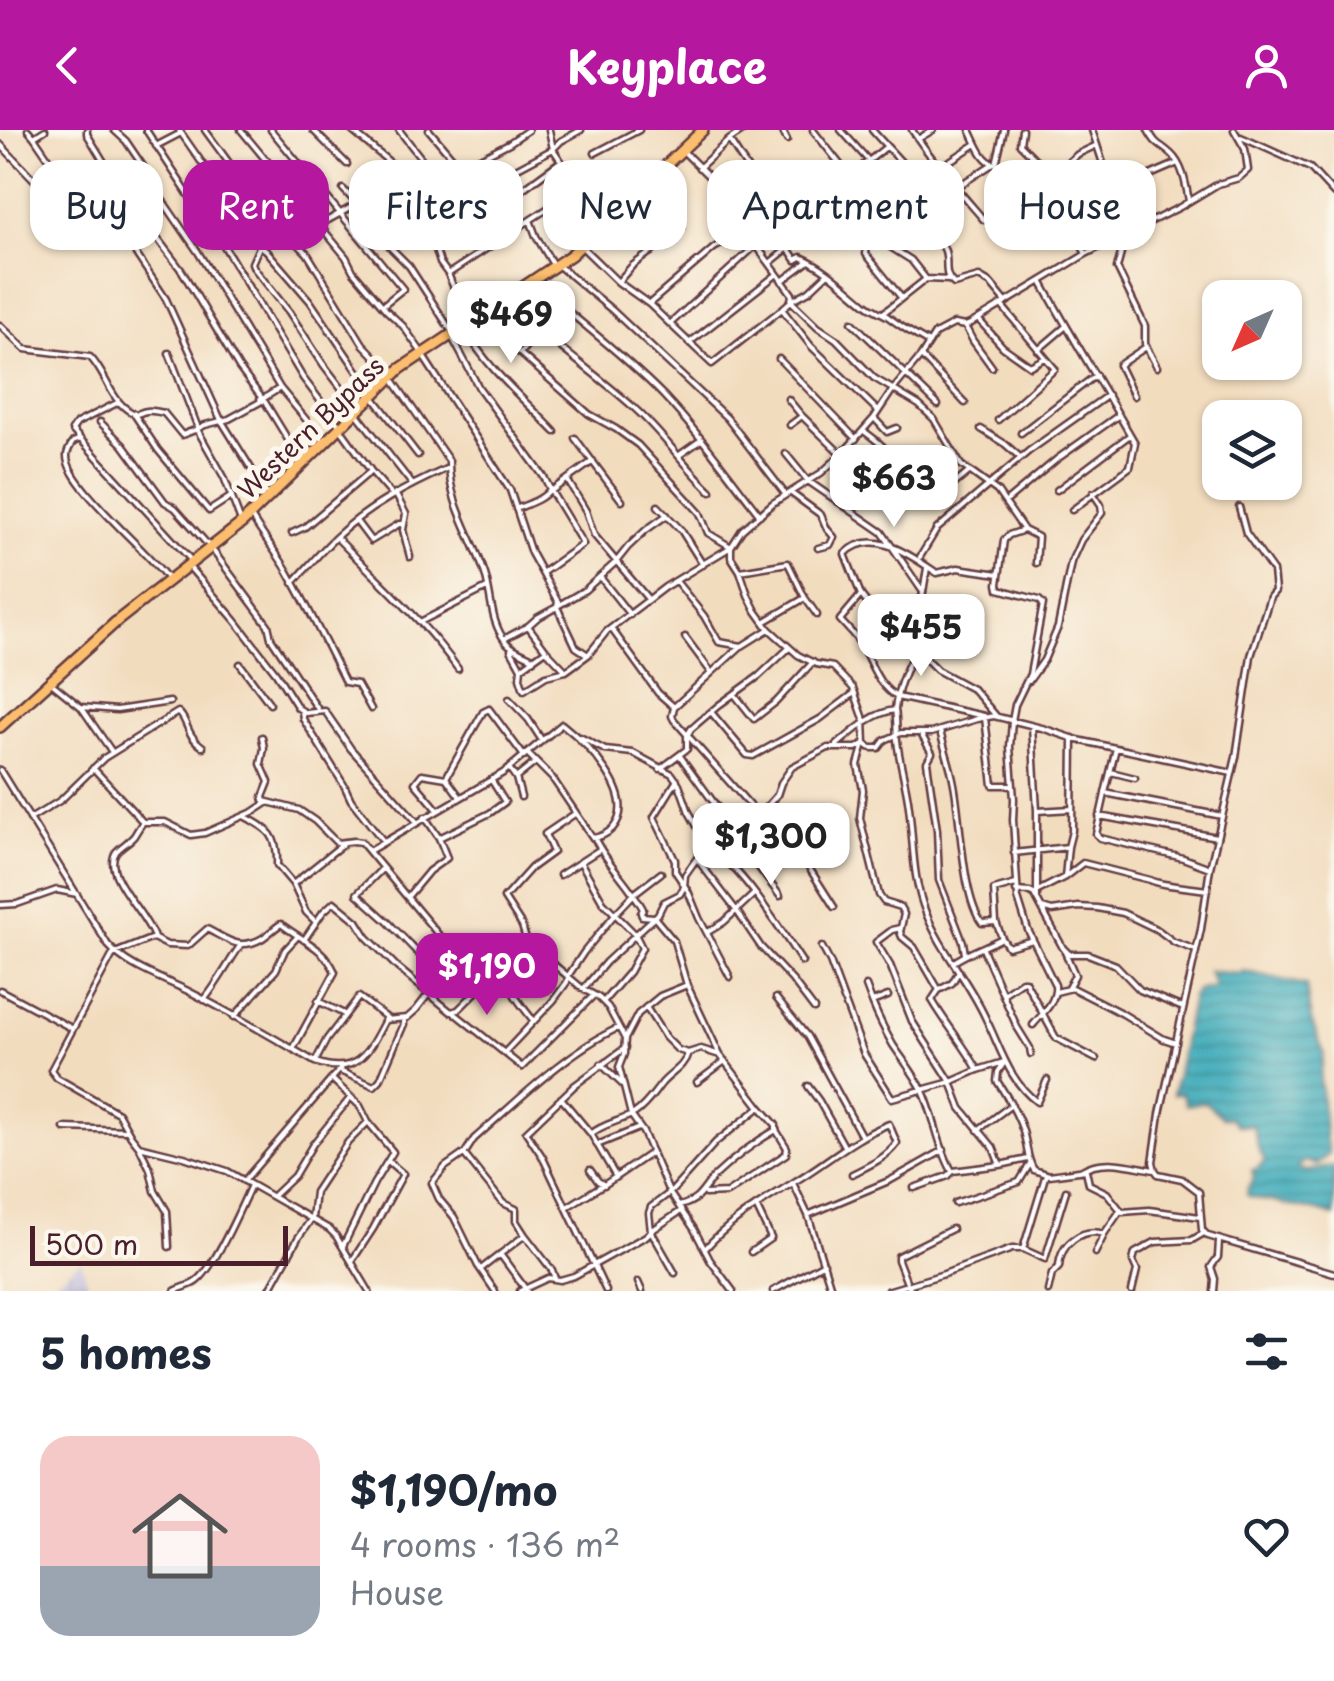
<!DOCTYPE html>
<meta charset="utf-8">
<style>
:root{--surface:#fff;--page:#f6f6f7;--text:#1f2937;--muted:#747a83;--accent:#b5179e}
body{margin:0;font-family:"Playpen Sans",sans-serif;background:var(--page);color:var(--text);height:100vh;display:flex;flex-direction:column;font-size:38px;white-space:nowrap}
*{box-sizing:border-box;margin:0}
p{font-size:32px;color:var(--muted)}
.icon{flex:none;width:55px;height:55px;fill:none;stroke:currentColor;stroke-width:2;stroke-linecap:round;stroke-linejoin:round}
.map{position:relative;height:1161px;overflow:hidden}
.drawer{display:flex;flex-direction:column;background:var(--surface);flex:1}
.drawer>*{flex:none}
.top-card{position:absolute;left:30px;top:30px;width:1275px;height:90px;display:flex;gap:20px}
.needle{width:65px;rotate:225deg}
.fabs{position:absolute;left:1202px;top:150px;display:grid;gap:20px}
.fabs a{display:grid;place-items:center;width:100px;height:100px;border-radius:20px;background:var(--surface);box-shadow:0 2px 8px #0004;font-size:50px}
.scale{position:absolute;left:30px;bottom:25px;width:258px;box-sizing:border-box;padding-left:10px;border:5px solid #4a1f2b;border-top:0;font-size:28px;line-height:35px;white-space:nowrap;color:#4a1f2b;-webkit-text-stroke:8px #fbf7ec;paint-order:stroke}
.price{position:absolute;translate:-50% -85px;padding:0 22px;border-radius:20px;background:#fff;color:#222;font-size:32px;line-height:65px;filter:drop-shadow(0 2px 5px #0008)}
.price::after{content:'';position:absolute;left:50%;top:60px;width:30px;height:22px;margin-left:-15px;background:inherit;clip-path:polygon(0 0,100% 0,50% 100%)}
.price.selected{background:var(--accent);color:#fff}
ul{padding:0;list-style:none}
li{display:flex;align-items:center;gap:30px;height:250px;padding:0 40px}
li span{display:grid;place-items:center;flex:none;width:280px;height:200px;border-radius:30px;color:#555}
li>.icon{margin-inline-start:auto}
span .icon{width:120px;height:120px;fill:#fffc;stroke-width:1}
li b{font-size:42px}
h2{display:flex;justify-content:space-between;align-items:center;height:120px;padding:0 40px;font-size:42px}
.chip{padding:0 35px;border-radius:30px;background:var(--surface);box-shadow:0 2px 8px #0004;font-size:35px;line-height:90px}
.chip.selected{background:var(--accent);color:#fff}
header{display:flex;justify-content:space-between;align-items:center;height:130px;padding:0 40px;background:var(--accent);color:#fff;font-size:45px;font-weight:700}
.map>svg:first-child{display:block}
</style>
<header><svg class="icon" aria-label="back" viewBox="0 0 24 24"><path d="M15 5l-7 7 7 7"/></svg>Keyplace<svg class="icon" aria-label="person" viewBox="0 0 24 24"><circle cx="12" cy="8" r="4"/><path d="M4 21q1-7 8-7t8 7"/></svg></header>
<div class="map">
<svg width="1334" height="1161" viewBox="0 0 1334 1161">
<defs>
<pattern id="industrial-grid" width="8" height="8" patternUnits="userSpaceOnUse" patternTransform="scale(2.5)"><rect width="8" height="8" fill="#c4c0db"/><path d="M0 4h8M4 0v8" fill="none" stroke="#aaa5bc"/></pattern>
<pattern id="water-rules" width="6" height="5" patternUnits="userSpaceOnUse" patternTransform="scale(2.5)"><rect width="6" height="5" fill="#3baab9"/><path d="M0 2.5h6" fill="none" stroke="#348a97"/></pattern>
</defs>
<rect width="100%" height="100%" fill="#fbf7ec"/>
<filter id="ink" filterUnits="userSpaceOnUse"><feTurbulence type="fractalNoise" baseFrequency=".01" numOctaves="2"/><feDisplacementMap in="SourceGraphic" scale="20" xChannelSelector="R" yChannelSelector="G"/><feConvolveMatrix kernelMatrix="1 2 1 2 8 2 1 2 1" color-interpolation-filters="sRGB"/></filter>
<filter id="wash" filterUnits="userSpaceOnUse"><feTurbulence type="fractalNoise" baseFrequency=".0048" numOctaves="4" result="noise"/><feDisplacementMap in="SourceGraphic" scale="40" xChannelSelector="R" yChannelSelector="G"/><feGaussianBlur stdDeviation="2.25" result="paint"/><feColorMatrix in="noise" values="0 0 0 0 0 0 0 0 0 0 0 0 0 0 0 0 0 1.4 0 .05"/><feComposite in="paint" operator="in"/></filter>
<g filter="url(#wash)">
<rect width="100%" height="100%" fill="#f2dcbe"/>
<path fill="url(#industrial-grid)" d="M81 1130 90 1161H43Z"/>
<path fill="url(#water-rules)" stroke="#426472" stroke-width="2.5" d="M1208 841 1240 844 1243 841 1306 855 1311 890 1324 923 1320 949 1326 1010 1329 1023 1317 1035 1305 1031 1297 1038 1307 1041 1334 1036V1086C1306 1076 1275 1075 1247 1065L1248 1057 1254 1050 1252 1040 1257 1039 1265 1030 1259 1021 1253 996 1237 995 1231 988 1222 987 1205 972 1186 975 1182 963 1173 964 1192 866 1197 861 1215 857Z"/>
</g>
<g filter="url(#ink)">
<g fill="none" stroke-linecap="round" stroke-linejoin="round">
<defs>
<path id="street" d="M28 0 34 7 45 0
M87 0V4L107 37 131 66 154 104 182 141 239 238 261 267 260 272 229 289 205 295 195 300
M114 0 126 11 145 39 154 58 198 122 280 258 322 309
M146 0 194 73 209 91 303 248 338 294
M179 0 202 33 221 66 251 104 256 113 266 120 310 171 371 261
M205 0 259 74 307 123 363 214 390 242
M241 0 346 127 353 141 386 180 403 196 420 220
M271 0 403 159 383 175
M313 0 347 34
M351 0 387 30 417 61
M399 0 435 46
M429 0 461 38
M549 0 553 19 561 31 570 64 591 101
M782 0 787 10
M813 0 869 71C874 80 873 95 876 108L911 130 926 149
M841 0 868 30
M872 0C896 28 940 67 947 103L939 108C940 110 944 119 945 121 949 134 942 144 954 154L979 147 991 154 1006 172
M912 0C933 32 959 61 984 90
M970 0C976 11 982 32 996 34L1004 0
M1022 0 1020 14 1052 46 1078 24 1097 15
M1092 0 1112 61 1121 105
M1148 0C1158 18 1158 12 1171 24 1183 35 1186 55 1189 71
M34 7 49 29 65 44 78 67 101 76 117 89 130 115 166 169 221 290 267 364
M1241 7 1310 38 1334 64
M918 9 933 0
M729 10 751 44 753 70
M0 14 84 102
M156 16 181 3
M595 23 639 0
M996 34C1018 44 1062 81 1075 102 1079 109 1082 117 1086 124
M942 36 976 14
M699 38 729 10 744 0
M241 46 267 30
M499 48 553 19 561 11 581 0
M957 57 991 35
M892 58 927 107 939 108
M343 59 357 74 379 59 397 39
M569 61 602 40 621 73
M1113 61 1178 33
M253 66 263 57 282 47
M805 70 850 46 886 17
M869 71 912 45
M401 79 435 117 440 133 448 144 467 189
M622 82 651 122
M238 87 255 89 272 86
M750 87 757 83 777 102 796 130 801 127C827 138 845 157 866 174 872 179 880 182 887 186 900 196 913 204 927 212
M321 94 357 74 379 100
M417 96 442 76 471 59 488 40 486 26
M469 98 483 118
M1118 107 1122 120 1117 138 1145 196V214L1157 237
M876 108 867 114 866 124 900 166
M259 117 252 133 254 138 289 182 323 234 356 277
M435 117 469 98 561 31
M583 118 618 152 649 174 714 118 733 107 749 86 684 22
M771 132 787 119
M552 133 536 106 530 90 570 64
M560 137 612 180 727 288 786 365
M828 143 809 161 791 171 818 197 836 209 874 248 919 275 934 289 961 335 997 361 1024 400 1038 407 1036 433
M448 144 530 90
M782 151 809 131
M1041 151C1071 206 1104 259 1135 313L1130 337 1072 380
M618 152 632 136 682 98
M536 154C578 191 624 225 663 265 698 302 729 345 760 385
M509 171C546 210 592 240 632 276 662 302 683 335 711 361
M649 174 712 234 782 179 791 171 792 164 756 115 738 101
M782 179 811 216 878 281
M883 183 926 149 949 150
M481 189 589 284 616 299 638 315 700 383 708 403 731 417V427L740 441 748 465 756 481 769 499 798 525 816 534 833 537 853 558 864 589 865 614
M978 189 1003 217 1030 236 1045 228
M852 192 938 275
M671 193 764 108 777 102
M0 195 25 219 90 227C106 243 110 270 131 282 140 286 138 282 147 281 152 280 159 282 164 283L182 305 195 300 198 301 224 347 240 389
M965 196 973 211 992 237
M450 199 409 136 391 118 379 100 432 47 478 29 509 13 528 0
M465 199C487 239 524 269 555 302
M452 207 479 258 544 347 550 359C544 369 528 374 516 379
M689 213 776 145
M1038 220 1065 197
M521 222 540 200
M169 223 198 298
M423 226 510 360 531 423 558 472 557 477 537 488 528 496 546 520
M921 226 965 273
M779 229 856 309
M393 250 449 331C448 373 473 406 485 444 492 467 490 492 506 512 513 520 523 523 533 528
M280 258 261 270 265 272 301 331
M1134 266 1119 235 1146 217
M374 268 418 325
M788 269 802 286 840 323
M117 273 77 293 72 300 191 430
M134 284 158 320 209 381 232 366
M358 285 412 354
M874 288 887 302 897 298
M998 290 1055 239 1002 176
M100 292 123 315 165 372 175 378 209 416
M790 295 802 286
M981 299 1005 314 1021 328
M342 301 371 341 392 365
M865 302C880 313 896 324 893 345
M1021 303 1096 245
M575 308 622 371
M78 310 73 312C71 315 67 322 67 326 66 354 148 421 167 448
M681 324 701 310
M786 324 808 351 882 402 923 462
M568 351 586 381 594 405 648 469
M952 356 969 342
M1057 360 1130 305
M395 363 406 384 403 400 410 427
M791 363 821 385 827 399 834 407 830 415 818 418
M1008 370 1057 329 1119 285
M658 376 681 400 703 435
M1239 377 1246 403 1273 441 1275 461 1270 467 1251 526 1236 627 1210 738 1201 799 1160 984 1153 1032 1155 1040 1158 1044 1182 1049 1199 1062 1202 1100 1208 1106 1334 1143
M252 388C263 406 276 422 287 440 308 477 326 514 345 552L357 554 371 579
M356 391 371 411 399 394H404
M1024 400 1009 405 1004 410 998 454 999 459 1039 470 1043 474 1030 544 1015 575 1012 591 1010 617 1014 669 1013 690 1018 768 1028 800 1055 855C1057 871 1043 883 1033 895
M292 403 305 397 371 341
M336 407C377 450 424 490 458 539
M214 422 268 495 271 508 319 581
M920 427 937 399 1029 321 1108 265
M191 439 235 490 276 543 298 578 306 583 325 581 351 619 417 692
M740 441 788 433 805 468 817 485
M542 443 583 414 551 361 593 331
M600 447 630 485
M676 451 704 486 719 512 742 516 769 499
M293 453C307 438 321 421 336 407 369 376 408 356 448 338
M861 465 840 490C848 499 857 507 862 517 873 536 877 555 897 567L984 586
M559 475 585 460 616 432 628 417 646 400 667 385
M557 477 576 517 588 525
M921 485 961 494
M420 492 487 458
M764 492 803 469
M611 498 658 563 674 577 672 586 674 590 755 681 763 680 799 722 834 777
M887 499 923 466
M685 507 711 542
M504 509 528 496
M914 517 927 438
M511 520 521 538
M240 534 270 574
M566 541 546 546 524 560 520 548 521 538 546 520 566 541 588 525 607 501 665 457 731 417 742 400 773 373 821 343 842 324 874 288 892 261 921 226 935 204 954 194 965 196 970 194 1086 124 1180 77 1218 54 1239 48 1248 40 1245 19 1234 0
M1029 551 1044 530 1058 497 1071 432 1081 410 1102 383 1101 375 1093 363
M50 552 81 577 117 580 170 572
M735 565 754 589 776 572 813 532
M509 569 528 589 541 609
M81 577 112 622
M674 577 740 517
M895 580C897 590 896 600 897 610 899 630 905 650 908 670 914 708 911 746 926 783 941 821 969 851 986 889 1001 919 1009 951 1037 972L1047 950
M302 581 303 589 344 655 351 670 384 712
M711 582 747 625 753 626 820 589 853 564
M997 587 974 560 937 540 914 517 888 516 887 499 861 465 845 424C873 396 911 426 937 443L958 438 999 444
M985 588 993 655H1013
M1032 596 1037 681V769
M940 601C944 618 951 636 954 654 961 689 962 767 982 793L996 792
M921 604 932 623 927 632 937 700 939 750 963 812 965 824
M580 607 605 620 633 623 672 644 679 654 689 682 707 714 685 745 684 757 680 764 664 772 658 784 606 832 584 858
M1073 608 1072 701 1068 717 1065 747 1083 733 1150 750C1161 756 1191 757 1207 760
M837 615C855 600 872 583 895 580 897 558 906 537 917 519
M863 617 858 635 863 660 860 688 879 765 884 772 900 777 904 784 900 802 902 807 914 817 939 860 952 853 959 841
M1116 618 1105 663 1222 686
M680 626 730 695
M93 638 143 692H165L191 705 205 703 255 681 267 673
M509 638 516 648 521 667
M660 639 687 619V606L691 599 719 575 759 546 788 519
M0 640 108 815C127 837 164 849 190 862 233 884 274 908 315 932 358 947 368 922 385 890L407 888 416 880 434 857 444 835 447 815 361 712 354 711 337 713 315 691 299 680 264 671 263 667 269 652 261 634 264 618 262 607
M1111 642 1135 648
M446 648 483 582 489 579 524 626
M516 648 536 632
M677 650 654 687 675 730V741L688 761 699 788 730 847
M1105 664 1096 704 1100 708 1183 728 1210 738
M438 680 415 653 422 644 446 648 460 667
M1037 681 1072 679
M244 686C270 700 278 705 277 735L293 754 306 782 316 792
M1099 686 1217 707
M30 689 61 670 104 628 178 582C188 589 185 605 203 617
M143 692C140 696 137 701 134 706 129 712 121 716 116 722 101 744 148 785 154 808
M697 692 707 690 716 698C730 693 734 697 742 709
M439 708 490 683 505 672 492 651
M708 715C745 742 777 794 802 832
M369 721 503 643 562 594C585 612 640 666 613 698 607 704 601 707 593 708L553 649 527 623
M1014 723 1068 717
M697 729 736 780 761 817 792 850 814 879
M581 733 603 772 635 804 642 818 629 842 603 872
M382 739 357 764 388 792 438 844
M560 745 599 720
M293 754 343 714
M1016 754 994 760 996 792 1002 808 1008 817 1033 810
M1016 761 1030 762 1034 764 1063 818 1069 824H1088L1116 835 1140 860 1183 878
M1038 761 1065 747
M409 765 429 741 447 728 439 708 425 687
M780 766 748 723 742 709 752 705 760 684 777 665 781 653 792 637 828 618H856L865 614 871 618H879L885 610 901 603H931L977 589 994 586 1042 598 1078 610 1232 643
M0 775 17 774 57 760 77 764
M1042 778 1052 781 1078 777 1097 778 1123 783 1158 800 1174 812 1196 820
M901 798 892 800 876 812 890 835 912 891 951 952 961 978 993 1017 1000 1035
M708 802 724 792 754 764
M304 810 323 782 334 772 357 791 367 807 398 838 451 882 458 880 484 854 501 848 525 817H533L583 859 598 867 608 877 625 909
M528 816 522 796 504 768 531 738 553 722 545 704 576 683
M822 817 830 832 864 924 892 968 951 952 978 940 1004 932
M983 819 1017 897 1030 918 1031 924
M1065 822 1075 845 1068 858
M954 832C968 822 986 817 1002 808
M444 835 452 836 460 828 447 815
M506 844C510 862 521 875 533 890
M687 855 660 866 638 884 625 909 624 924 619 937 631 985 643 1002 669 1062 694 1099 710 1130 733 1161
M866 856 872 872
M0 860 73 899
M938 861 932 870C946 894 964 915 978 940
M1056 862 1072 858 1123 884 1164 909 1176 913
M1003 864 1022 851H1025L1056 908 1096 929
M888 866 872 872C878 887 885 901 893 915 903 930 915 945 923 961 935 987 938 1017 952 1041
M776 868 807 906 862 1007
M204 870C218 853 227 835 240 816
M318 871 344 884
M646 877 665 907 678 920 688 923 701 919 720 925
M453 882 522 937 594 865
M234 887 276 840 285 820 298 806
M293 919 335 842C324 817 301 810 281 794 274 798 268 805 261 809 239 821 227 809 207 799L188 816 167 815 153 808 115 823 112 826 51 940 57 948 118 983 131 1006 139 1016 184 1027 227 1041 329 1099 336 1106 369 1161
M505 922 553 871 567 852 568 846 584 822 615 784 635 763 661 743
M315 932 327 909 359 867 387 888
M1004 933 998 942 997 951C1008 968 1021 989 1025 1009 1028 1021 1027 1029 1034 1040L1049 1045 1086 1040 1089 1054 1107 1063 1122 1082 1149 1080 1200 1087
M601 934 622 954
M342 942 374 956 380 950 404 894V889
M332 949 360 976 368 992 393 1022 374 1053 343 1116
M697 952 725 931
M808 956 819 971 844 1016
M561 968 591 1004 616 1047
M64 998 127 1000
M978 1000 1010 976
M591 1004C604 993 620 992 635 983 647 975 653 964 662 953 672 942 684 937 688 923
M597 1015 639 998
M139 1016 150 1039 155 1061 167 1081 169 1117
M464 1024 503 1073 516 1079V1091L525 1105 552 1140 555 1149
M590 1040 598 1051 604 1055 652 1022
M1082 1040C1103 1027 1131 1036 1155 1040
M244 1051 342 937
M793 1053 808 1085 832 1161
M914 1058 948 1046 953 1041 1000 1035 1028 1029
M705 1064 727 1063 786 1024 787 1018 776 1000
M274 1065 294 1046 313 1014 351 967
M955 1073 1019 1052 1030 1034
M679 1076C703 1070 701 1059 716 1045 734 1028 755 1012 776 1000V995L760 977
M567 1077 601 1056
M808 1085 891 1050 944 1020
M705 1119C730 1090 763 1072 794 1052 826 1033 853 1008 889 994L897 1013C885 1029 870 1035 852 1044
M1023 1119 1045 1047
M751 1122 771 1108 756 1076
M1095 1123 1104 1105
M500 1124 527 1161
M352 1131 373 1099 403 1044 388 1031
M481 1139 525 1105
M675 1143 651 1101 681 1081
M638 1152 642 1161
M175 1161C182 1157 191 1156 197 1151 215 1137 241 1077 251 1055
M269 1161 298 1108 312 1088 315 1062 348 1012 368 992
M495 1161 478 1136 454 1087 439 1069 432 1053 445 1037 465 1023 474 1009C516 972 568 921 618 898
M520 1161 548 1148 560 1150 574 1146 646 1106 651 1101 649 1083 651 1077 672 1061 716 1012 760 977 720 925 687 855 674 811 654 787 642 786 641 783 643 779C630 754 607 734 595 709
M606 1161 542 1026 526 1002 575 955 625 918
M773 1161 824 1133
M887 1161 944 1144 1012 1119H1023L1045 1129 1066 1061
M913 1161 908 1156 898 1130V1126L952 1099
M1048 1161 1052 1144 1059 1137C1060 1114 1082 1097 1104 1104L1120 1081
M1132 1161 1137 1140 1133 1131 1135 1123 1155 1112 1192 1110 1204 1103
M1214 1161 1215 1149 1211 1137 1218 1127 1219 1111"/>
<path id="primary" d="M0 597 117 491 242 393 400 239 571 125 703 0"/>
</defs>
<use href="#street" stroke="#633b41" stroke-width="9"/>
<use href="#primary" stroke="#633b41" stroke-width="14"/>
<use href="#street" stroke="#fff" stroke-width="4"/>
<use href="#primary" stroke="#fbbd6e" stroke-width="9"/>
</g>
</g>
<g text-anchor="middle" stroke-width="10" stroke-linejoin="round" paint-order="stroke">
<g font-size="25" fill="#4a1f2b" stroke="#fbf7ec">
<text transform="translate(311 298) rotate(-44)" y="9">Western Bypass</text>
</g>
</g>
</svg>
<div class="fabs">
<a><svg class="needle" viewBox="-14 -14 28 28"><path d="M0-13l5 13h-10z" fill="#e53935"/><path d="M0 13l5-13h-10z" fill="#747a83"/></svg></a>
<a><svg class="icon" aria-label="layers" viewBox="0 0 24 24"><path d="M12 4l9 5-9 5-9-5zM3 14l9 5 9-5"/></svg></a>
</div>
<div class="scale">500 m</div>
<b class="price" style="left:511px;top:236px">$469</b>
<b class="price" style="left:894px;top:400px">$663</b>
<b class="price" style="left:921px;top:549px">$455</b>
<b class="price" style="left:771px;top:758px">$1,300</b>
<b class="price selected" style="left:487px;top:888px">$1,190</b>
<div class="top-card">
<a class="chip">Buy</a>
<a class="chip selected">Rent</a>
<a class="chip">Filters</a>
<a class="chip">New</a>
<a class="chip">Apartment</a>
<a class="chip">House</a>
</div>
</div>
<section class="drawer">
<h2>5 homes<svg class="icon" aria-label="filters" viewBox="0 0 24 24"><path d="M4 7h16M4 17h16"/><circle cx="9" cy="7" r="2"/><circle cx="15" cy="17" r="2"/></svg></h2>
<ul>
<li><span style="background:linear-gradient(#f6c9c9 65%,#9aa5b1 0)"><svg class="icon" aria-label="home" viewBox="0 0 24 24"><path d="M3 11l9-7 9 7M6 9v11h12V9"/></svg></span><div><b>$1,190/mo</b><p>4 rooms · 136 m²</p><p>House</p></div><svg class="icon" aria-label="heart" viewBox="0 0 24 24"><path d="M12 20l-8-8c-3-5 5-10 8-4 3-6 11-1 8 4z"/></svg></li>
</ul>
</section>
